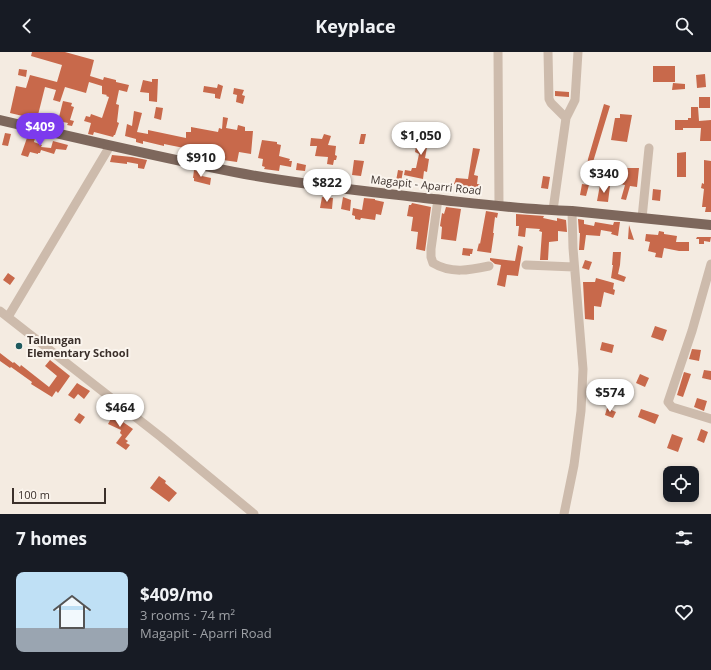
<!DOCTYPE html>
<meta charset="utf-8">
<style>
:root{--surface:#171b24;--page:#20242c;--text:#f1f3f6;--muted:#9ea1a6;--accent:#7c3aed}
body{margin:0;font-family:"Open Sans",sans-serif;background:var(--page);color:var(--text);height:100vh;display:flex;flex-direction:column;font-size:15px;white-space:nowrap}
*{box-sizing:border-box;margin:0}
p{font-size:13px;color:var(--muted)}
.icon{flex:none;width:22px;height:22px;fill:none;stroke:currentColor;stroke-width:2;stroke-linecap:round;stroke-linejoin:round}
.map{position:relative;height:462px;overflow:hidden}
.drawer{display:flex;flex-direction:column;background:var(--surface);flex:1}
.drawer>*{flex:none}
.controls{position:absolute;left:663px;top:414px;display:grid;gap:8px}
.controls a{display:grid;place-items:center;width:36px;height:36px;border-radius:8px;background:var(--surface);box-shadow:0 2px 6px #0003;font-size:20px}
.scale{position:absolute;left:12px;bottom:10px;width:94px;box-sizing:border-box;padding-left:4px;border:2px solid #3b302b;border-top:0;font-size:11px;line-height:14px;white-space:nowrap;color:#3b302b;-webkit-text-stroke:3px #fbf5ee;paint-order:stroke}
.price{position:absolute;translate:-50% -34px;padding:0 9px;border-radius:14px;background:#fff;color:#222;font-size:13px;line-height:26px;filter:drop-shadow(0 1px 2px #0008)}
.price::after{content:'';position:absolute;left:50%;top:24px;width:12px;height:9px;margin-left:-6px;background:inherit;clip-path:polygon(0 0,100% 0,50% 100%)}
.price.selected{background:var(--accent);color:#fff}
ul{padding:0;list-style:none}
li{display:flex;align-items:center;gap:12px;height:100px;padding:0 16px}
li span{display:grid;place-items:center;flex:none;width:112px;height:80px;border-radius:8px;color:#555}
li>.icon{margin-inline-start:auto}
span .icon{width:48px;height:48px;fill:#fffc;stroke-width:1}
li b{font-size:17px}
h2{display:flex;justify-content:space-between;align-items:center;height:48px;padding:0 16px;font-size:17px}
header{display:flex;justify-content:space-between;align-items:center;height:52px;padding:0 16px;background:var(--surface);font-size:18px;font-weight:700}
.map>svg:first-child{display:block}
</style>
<header><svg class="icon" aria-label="back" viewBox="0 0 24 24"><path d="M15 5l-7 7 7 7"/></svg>Keyplace<svg class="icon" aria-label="search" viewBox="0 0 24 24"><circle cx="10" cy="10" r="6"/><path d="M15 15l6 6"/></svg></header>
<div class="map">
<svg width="711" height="462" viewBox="0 0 711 462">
<rect width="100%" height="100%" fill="#f4ebe1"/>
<path fill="#c8694b" d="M32 0H65L94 8 90 24 103 28 104 25 116 28V30L129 33 127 40 119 38 116 52 119 53 117 70 119 71 115 83H114L113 85 94 80 93 83 88 82 91 71 84 69 86 64 90 65 91 62 102 66 109 45 106 44 107 43 102 42V34L89 30 86 41 65 35 60 50 53 48 56 38 45 35 38 63 28 61 27 65 10 61 16 34 26 36 30 23 57 30 62 13 31 4Z
M653 14H675V30H653Z
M19 17 27 18 26 25 18 23Z
M705 22 706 35 697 36 696 23Z
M152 27H158L157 50 149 49V41L140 40 143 28 152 30Z
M673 31 685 32V37L672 38Z
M218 32 223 34 220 47 215 46V42L203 40 204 34 217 36Z
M234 36 244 38 242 43 245 44 243 52 236 50 237 43 233 42Z
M555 39 569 40V45L555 44Z
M699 45H710V56H699Z
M63 49 72 51 71 54 74 55 70 68 74 69 72 74 67 73 68 71 58 69Z
M604 52 610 54 593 110 626 116H639L637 135 630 134 626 148 621 147 625 133 614 131 616 121 587 116 588 107Z
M156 55 163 56 161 68 154 66Z
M691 55H698L699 69 711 68V89H700L701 76H683V78H675V68H688V66H691Z
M134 59 142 61 137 80 148 82V78L186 86V80H191V75L218 80 219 76 222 77 223 65 228 66 226 76 237 78 238 73 245 75V79H253L251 102 239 100 237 110 216 107 217 103 189 99 188 102 183 101 184 96 164 92V94L143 89V92L136 90V87L125 84 127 72 132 74Z
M620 62 632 63 627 90 611 88 615 66H620Z
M419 77 424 78 423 83 435 86 433 91 428 90 425 106 429 107 427 120 424 119 423 127 404 123 405 118 411 119 412 116H416L419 102 415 100Z
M5 81 11 82 8 94 2 93Z
M324 82 331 84 328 93 336 94 335 103 337 104 336 108H334L333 113 327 112 328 105 315 104 317 94H310L311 86 322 87Z
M361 82H366L364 92H359Z
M28 83 35 86 34 90 42 93 41 95 51 96 53 89 68 93 66 98 56 97 54 102 41 98 40 101H38V102L30 100 28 105 21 103Z
M262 88 277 90V92L281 93 279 104 290 107 289 109H292L291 115 280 113 279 119 264 117 265 115 262 114 263 107 258 106Z
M473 96 480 97 474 123 478 124 477 132H480L481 143 472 142V137L454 132 456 126 468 127Z
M686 100V125H677V101Z
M112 103 132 105 147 108 144 117 138 116V112L127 110V112L110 110Z
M354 108 364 109 361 124 352 123Z
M704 108 711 109V160H705L706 155H702L704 137 701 136 702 131 704 132Z
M297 111 306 113 305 119 296 118Z
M194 118 203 120 202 124 211 126 210 133 194 129V126H193Z
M398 118 403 119 401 130 396 129Z
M543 124 550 125 548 137 541 136Z
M582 132 589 133 586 144 580 143Z
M600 133 610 134 608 150 597 149Z
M653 137 661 138 660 149 652 148Z
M322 145 333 146 332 157 320 156Z
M343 145 351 148 350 159 341 157Z
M364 146 375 147V148L384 150 381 163 376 162 375 168 361 166 360 168 355 167V164L352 163 353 156 362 158Z
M412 151 431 155 425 199 416 197 418 180 411 179 413 165 407 164 409 153H411Z
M446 155 461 157 456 189 441 187 442 175 440 174 442 161 444 162Z
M486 159 498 161 497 166 495 165 493 181H494L491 201 477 199 479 191 480 192Z
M516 162 544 164 543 166 557 169V166L566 168 567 180 558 179V189L549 190 548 208H540L542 180 539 179 540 177 526 176 525 185 518 184 519 174H516Z
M578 167 584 168V172L594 174 595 170 613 173 614 170H620L618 184 611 182 612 180 601 178 600 184 586 183 584 198H579L580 181H579Z
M629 173 634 188 628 187Z
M659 179 664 180V182L677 184 676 190H689V199H679L664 196 662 206 655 205 656 201 648 199 650 190 645 189 646 182 658 183Z
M697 185H711L710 190 704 189V192H699V187H696Z
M518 193 523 195 518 224 507 223 505 235 497 233 501 213 495 212 490 208V206L515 209Z
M463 196 473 197 472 202H470V204L462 203Z
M613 200H621L620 213 618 222 626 225 624 230 611 226 613 213H612Z
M585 208 592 210 589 218 582 216Z
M8 221 15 226 10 233 3 228Z
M596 226 614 231 613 237 615 238 614 243 604 240 601 255 594 254V268L585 267 583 230H595Z
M655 274 667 278 663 289 651 285Z
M602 290 614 293 612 301 600 298Z
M692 297 701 298 699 309 689 307Z
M0 301 13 311 14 310 20 315 21 313 49 335 57 324 45 314 50 308 70 324 58 341 56 339 52 345 31 332 32 330 11 315 10 316 0 309Z
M704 318 711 319V328L702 326Z
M684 320 691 322 683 345 677 343Z
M640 322 649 326 645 335 636 331Z
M77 331 90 339 84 347 78 342 74 347 68 343Z
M603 342 612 345 609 354 600 351Z
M697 346 707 349 704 359 694 355Z
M111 356 121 363 122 362 127 366 123 370 133 377 125 387 128 389 126 391 130 393 126 398 116 391 122 383 120 381 121 378 108 372 112 365 108 361Z
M607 356 616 360 613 366 605 363Z
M641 357 659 363 655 372 638 365Z
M79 361 85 365 80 372 74 368Z
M701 377 708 380 704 391 697 388Z
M672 382 683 386 678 400 667 396Z
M159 424 166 429 165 431 177 441 169 450 150 436Z"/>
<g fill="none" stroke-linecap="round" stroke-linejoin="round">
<path stroke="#cdbbac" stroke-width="9" d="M498 0 499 153
M548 0 549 47 551 51 566 66
M438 147 431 197V205L433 211C451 222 470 218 489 214
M553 158 566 66 575 48 578 0
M642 166 649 96
M711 212 692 279 668 350 672 355 711 367
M526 213 574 215
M0 259 161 385 254 462
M8 265 110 94
M564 462 574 413 581 359 583 317 573 196 572 159"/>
<path stroke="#7d675c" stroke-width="10" d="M0 68C81 87 163 106 245 122 304 133 364 139 424 146 473 151 523 158 572 159L711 173"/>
</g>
<circle fill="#1f5a5e" stroke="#fbf5ee" stroke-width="1.5" cx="19" cy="294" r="4"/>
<g text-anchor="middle" stroke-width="4" stroke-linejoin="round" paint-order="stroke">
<g font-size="11" fill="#3b302b" stroke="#fbf5ee">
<text transform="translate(426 133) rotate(6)" y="4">Magapit - Aparri Road</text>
</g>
<g font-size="11" font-weight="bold" fill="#3b302b" stroke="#fbf5ee" text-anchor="start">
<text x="27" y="292">Tallungan<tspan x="27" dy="13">Elementary School</tspan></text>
</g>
</g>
</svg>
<div class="controls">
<a><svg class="icon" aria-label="locate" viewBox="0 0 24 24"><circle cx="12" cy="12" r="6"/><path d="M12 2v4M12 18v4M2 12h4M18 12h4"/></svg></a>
</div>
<div class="scale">100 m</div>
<b class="price selected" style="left:40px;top:95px">$409</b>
<b class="price" style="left:421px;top:104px">$1,050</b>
<b class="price" style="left:201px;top:126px">$910</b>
<b class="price" style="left:604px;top:142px">$340</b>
<b class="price" style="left:327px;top:151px">$822</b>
<b class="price" style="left:610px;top:361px">$574</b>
<b class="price" style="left:120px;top:376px">$464</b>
</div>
<section class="drawer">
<h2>7 homes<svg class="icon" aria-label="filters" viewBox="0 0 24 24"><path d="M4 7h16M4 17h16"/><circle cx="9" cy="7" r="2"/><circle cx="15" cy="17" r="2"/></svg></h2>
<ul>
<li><span style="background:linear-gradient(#bfe0f5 70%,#9aa5b1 0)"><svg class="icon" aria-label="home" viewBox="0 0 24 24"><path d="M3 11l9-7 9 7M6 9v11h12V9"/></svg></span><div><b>$409/mo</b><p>3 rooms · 74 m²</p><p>Magapit - Aparri Road</p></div><svg class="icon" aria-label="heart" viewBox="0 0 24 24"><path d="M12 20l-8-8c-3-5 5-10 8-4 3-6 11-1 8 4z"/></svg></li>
</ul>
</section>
